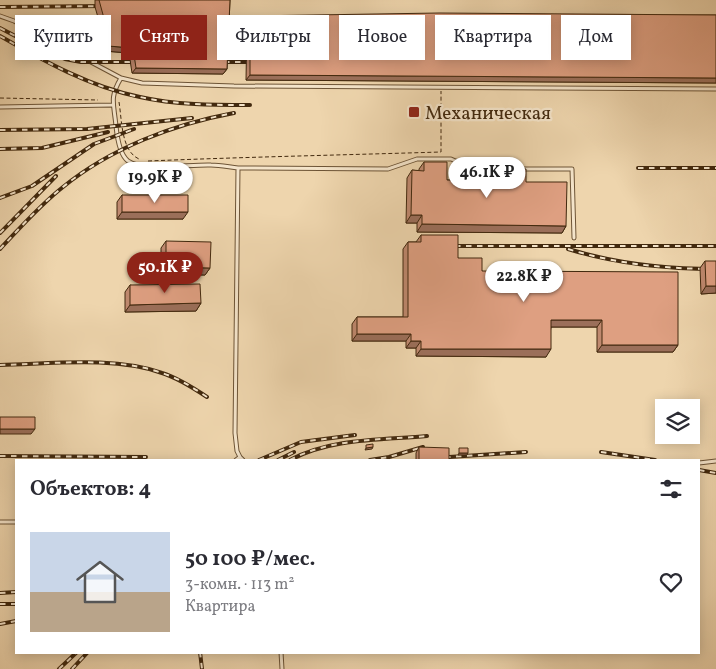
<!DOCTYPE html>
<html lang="ru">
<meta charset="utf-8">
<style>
:root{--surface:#fff;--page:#f7f7f7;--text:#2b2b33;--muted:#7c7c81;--line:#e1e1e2;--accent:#8f2418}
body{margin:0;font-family:Vollkorn,serif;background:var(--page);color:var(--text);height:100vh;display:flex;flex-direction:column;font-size:19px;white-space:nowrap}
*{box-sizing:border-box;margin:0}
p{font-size:16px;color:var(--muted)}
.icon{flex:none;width:28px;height:28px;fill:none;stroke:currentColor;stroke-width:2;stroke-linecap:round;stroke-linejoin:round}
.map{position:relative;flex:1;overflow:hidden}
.details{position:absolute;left:15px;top:459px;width:685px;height:195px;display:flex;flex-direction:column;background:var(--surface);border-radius:0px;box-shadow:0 2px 12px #0003}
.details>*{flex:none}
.hud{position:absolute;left:15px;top:15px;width:686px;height:45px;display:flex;gap:10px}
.fabs{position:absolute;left:655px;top:399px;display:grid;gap:10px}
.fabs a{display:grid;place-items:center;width:45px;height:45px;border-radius:0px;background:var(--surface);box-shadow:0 2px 12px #0003;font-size:25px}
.price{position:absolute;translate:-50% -42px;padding:0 11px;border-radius:18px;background:#fff;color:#222;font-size:16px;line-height:32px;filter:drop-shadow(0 1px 2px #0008)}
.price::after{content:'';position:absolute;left:50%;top:30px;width:15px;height:11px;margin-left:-8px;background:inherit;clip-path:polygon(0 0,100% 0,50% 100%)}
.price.on{background:var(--accent);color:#fff}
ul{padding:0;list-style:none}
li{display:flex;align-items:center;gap:15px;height:125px;padding:0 15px}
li+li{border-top:1px solid var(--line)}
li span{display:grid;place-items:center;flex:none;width:140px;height:100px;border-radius:0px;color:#555}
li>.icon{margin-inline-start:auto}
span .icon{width:60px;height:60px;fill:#fffc;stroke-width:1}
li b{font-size:21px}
h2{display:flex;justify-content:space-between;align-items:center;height:60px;padding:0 15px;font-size:21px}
.chip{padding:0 18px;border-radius:0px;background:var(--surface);box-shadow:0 2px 12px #0003;font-size:18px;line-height:45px}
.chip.on{background:var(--accent);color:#fff}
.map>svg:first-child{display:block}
</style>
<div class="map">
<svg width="716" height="669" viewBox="0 0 716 669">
<rect width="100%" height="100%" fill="#eed5ad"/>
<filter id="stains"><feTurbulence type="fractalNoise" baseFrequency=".004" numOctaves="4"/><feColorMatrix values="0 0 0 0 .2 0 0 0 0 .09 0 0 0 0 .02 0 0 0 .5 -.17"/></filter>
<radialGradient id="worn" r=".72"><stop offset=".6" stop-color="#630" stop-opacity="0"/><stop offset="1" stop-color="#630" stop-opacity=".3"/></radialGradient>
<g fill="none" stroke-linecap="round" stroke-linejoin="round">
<defs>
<path id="service" d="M0 16 14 21 121 78C109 98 114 104 116 126 117 136 119 154 128 161 143 172 191 164 211 165 220 165 229 167 238 168L388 169 417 159H451L476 170 493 169
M121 78 142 83 234 86 716 89
M0 107 112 105
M238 168 235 433 237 451 240 457
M524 169H572L574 238
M236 460 240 457 243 460
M699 463 716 461
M0 522H16
M281 652 282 669"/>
</defs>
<use href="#service" stroke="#6d5436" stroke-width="5"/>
<path stroke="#42290e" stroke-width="1" stroke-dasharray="4 2.5" stroke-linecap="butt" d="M0 98 98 100
M119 102C122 120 121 151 139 159
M148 161C246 157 343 155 441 152V91"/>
<use href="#service" stroke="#f4e4ca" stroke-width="3"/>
<defs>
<path id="rail" d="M0 7 107 6
M0 28 44 51
M0 36C44 61 90 87 140 97 175 105 214 105 250 105
M39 48 65 59 81 62H143
M213 62H261
M0 130 87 129 192 118
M0 149 42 148 108 132
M638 168H716
M0 198 32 186 94 144 134 129
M0 233 56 176
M444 246H716
M0 249C20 228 40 205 63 187 111 148 174 124 234 113
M568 249C617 264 665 269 716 269
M0 365C51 364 114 356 162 373 178 378 192 387 207 397
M601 452 655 460
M0 456 146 457
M434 458 526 452
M259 460 301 442 355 435
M278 460 294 452
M290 460C331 438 381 440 427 436
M370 460 389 457 423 447
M699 470 716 473
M0 593 16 592
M0 604H16
M0 624 16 621
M200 652 202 669
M59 669 77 652
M72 669 88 652"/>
</defs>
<use href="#rail" stroke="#42290e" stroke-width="4"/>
<use href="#rail" stroke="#f4e4ca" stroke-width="2" stroke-dasharray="5.5" stroke-linecap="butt"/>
</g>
<path fill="#bf896f" stroke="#42290e" d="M95 0H230L227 69 223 74 132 73 129 53 104 51V38L95 7Z
M716 15V83L246 80 247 22 250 16Z
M424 162 447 180 487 181V175L492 168 526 182 566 226 562 233 417 232V223H406L407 178 412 170 419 171V169Z
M122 195 183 219H117V202Z
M421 235 458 258 482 271 678 345 673 352H597V327H551L546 357 416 356V348H406V341H352V324L357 317H403V249L408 242H416Z
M166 241 210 268 205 275 161 274V248Z
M705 261 716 293 701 294 700 268Z
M130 285 201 303 196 311 125 312V292Z
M419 447 449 460H416V453Z"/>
<path fill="#9b6f5a" stroke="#42290e" d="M108 46 133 48 129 53 104 51Z
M136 68 227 69 223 74 132 73Z
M250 75 716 78V83L246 80Z
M122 212H188L183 219H117Z
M411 215H422L417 223H406Z
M422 224 566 226 562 233 417 232Z
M166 267 210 268 205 275 161 274Z
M706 286H716V293L701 294Z
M201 303 196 311 125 312 130 305Z
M551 320H602L597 327H546Z
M357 334H411L406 341H352Z
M411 341H421L416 348H406Z
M602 345H678L673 352H597Z
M421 349H551L546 357 416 356Z
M0 429H35L31 434H0Z
M373 447 372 449 365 450 366 448Z
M459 453H468L467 455H458Z"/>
<path fill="#de9f81" stroke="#42290e" d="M99 0H230L227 69 136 68 133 48 108 46V33Z
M439 13 716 15V78L250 75V16Z
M424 162H447V180L491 181 492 168 526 169V182H567L566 226 422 224V215H411L412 170 424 171Z
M122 195H188V212H122Z
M421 235H458V258H482V271L678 272V345H602V320H551V349H421V341H411V334H357V317H408V242H421Z
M166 241 211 242 210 268 166 267Z
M705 261H716V286H706Z
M200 284 201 303 130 305V285Z
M0 417H35V429H0Z
M373 444V447L366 448V445Z
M419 447 449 448V460H419Z
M459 448H468V453H459Z"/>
<rect fill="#8f2418" stroke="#f4e4ca" stroke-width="2" x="408" y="106" width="12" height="12" rx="2.5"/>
<g text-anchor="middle" stroke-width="4.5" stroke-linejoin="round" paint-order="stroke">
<g font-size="19" fill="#42290e" stroke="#f4e4ca" text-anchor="start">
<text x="425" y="119">Механическая</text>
</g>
</g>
<rect width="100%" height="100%" filter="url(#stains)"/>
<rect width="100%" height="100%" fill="url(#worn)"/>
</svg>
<div class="fabs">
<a><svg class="icon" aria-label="layers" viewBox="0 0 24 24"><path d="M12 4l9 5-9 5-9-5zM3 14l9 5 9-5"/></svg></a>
</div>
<b class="price" style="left:487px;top:199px">46.1K ₽</b>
<b class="price" style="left:155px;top:204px">19.9K ₽</b>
<b class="price on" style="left:165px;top:294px">50.1K ₽</b>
<b class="price" style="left:524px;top:303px">22.8K ₽</b>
<div class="hud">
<a class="chip">Купить</a>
<a class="chip on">Снять</a>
<a class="chip">Фильтры</a>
<a class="chip">Новое</a>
<a class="chip">Квартира</a>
<a class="chip">Дом</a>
</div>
<section class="details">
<h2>Объектов: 4<svg class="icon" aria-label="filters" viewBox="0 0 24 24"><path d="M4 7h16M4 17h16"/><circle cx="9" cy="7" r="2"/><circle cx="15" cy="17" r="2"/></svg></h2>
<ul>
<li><span style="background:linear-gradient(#c9d6e8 60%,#b9a48a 0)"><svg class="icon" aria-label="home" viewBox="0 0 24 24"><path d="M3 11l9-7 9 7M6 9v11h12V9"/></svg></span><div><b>50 100 ₽/мес.</b><p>3-комн. · 113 m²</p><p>Квартира</p></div><svg class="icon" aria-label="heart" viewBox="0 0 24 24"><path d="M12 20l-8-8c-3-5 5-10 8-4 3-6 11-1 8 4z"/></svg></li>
</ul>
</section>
</div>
